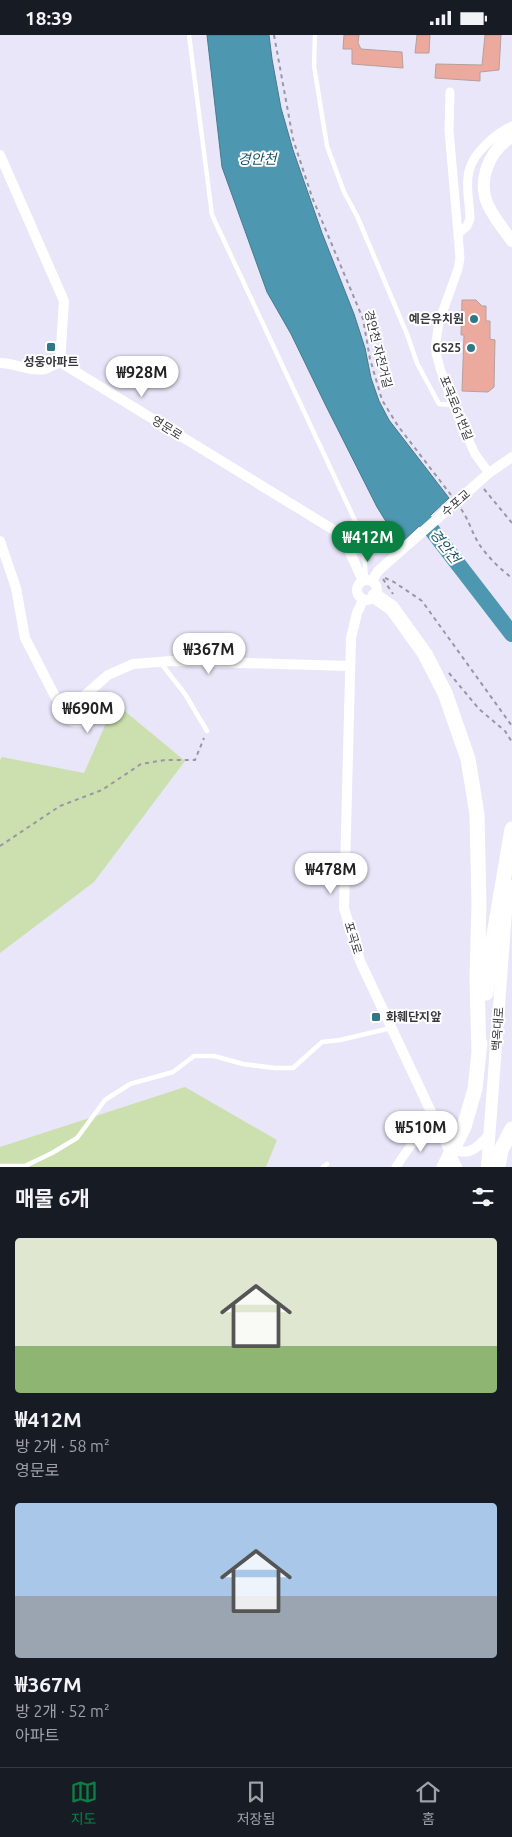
<!DOCTYPE html>
<html lang="ko">
<meta charset="utf-8">
<style>
:root{--surface:#171b24;--page:#20242c;--text:#f1f3f6;--muted:#9ea1a6;--line:#363941;--accent:#0b8043}
body{margin:0;font-family:Ubuntu,"Noto Sans KR",sans-serif;background:var(--page);color:var(--text);height:100vh;display:flex;flex-direction:column;font-size:19px;white-space:nowrap}
*{box-sizing:border-box;margin:0}
p{font-size:16px;color:var(--muted)}
.icon{flex:none;width:28px;height:28px;fill:none;stroke:currentColor;stroke-width:2;stroke-linecap:round;stroke-linejoin:round}
.map{position:relative;height:1132px;overflow:hidden}
.sheet{display:flex;flex-direction:column;background:var(--surface);flex:1}
.sheet>*{flex:none}
.price{position:absolute;translate:-50% -42px;padding:0 11px;border-radius:18px;background:#fff;color:#222;font-size:16px;line-height:32px;filter:drop-shadow(0 1px 2px #0008)}
.price::after{content:'';position:absolute;left:50%;top:30px;width:15px;height:11px;margin-left:-8px;background:inherit;clip-path:polygon(0 0,100% 0,50% 100%)}
.price.active{background:var(--accent);color:#fff}
ul{padding:0;list-style:none}
li{display:grid;align-content:center;gap:10px;height:265px;padding:0 15px}
li span{display:grid;place-items:center;height:155px;border-radius:5px;color:#555}
li>.icon{margin-inline-start:auto}
span .icon{width:90px;height:90px;fill:#fffc;stroke-width:1}
li b{font-size:21px}
h2{display:flex;justify-content:space-between;align-items:center;height:60px;padding:0 15px;font-size:21px}
.status{display:flex;justify-content:space-between;align-items:center;height:35px;padding:0 25px;background:var(--surface);direction:ltr}
.status svg{height:14px;fill:currentColor}
.tab-bar{display:flex;justify-content:space-around;align-items:center;height:70px;border-top:1px solid var(--line);background:var(--surface);font-size:14px;color:var(--muted)}
.tab-bar a{display:grid;justify-items:center;gap:2px}
.tab-bar .active{color:var(--accent)}
.map>svg:first-child{display:block}
</style>
<div class="status"><b>18:39</b><svg viewBox="0 0 49 12"><path d="M0 12V9h3v3zM5 12V6h3v6zM10 12V3h3v9zM15 12V0h3v12zM26 1h20v11H26zM47 4h2v5h-2z"/></svg></div>
<div class="map">
<svg width="512" height="1132" viewBox="0 0 512 1132">
<rect width="100%" height="100%" fill="#e8e6f8"/>
<path fill="#cce0af" d="M115 668 185 726 94 847 0 918V725L2 722 84 738Z
M185 1052 277 1105 266 1132H0V1112Z"/>
<path fill="#4e97b0" stroke="#487a8e" d="M207 0H269L272 24 281 73 293 115 322 198 354 279 365 313 371 343 379 366 389 385 449 463 400 509 377 472 326 371 291 299 267 257 222 132Z"/>
<g fill="none" stroke-linecap="round" stroke-linejoin="round">
<path stroke="#4e97b0" stroke-width="16" d="M411 468 512 599"/>
</g>
<path fill="#eca99d" stroke="#b5a09d" d="M344 0H359L358 8 361 14 402 17 403 33 352 29V14H343Z
M417 0H430L429 18H415Z
M485 0H501L499 35 480 37V46L435 43 436 29 482 30Z
M462 265H476L482 271H486V286H490V304L495 305 494 352 488 357 462 356 464 300H461Z"/>
<g fill="none" stroke-linecap="round" stroke-linejoin="round">
<path stroke="#9997a4" stroke-width="2" stroke-dasharray="4 4" stroke-linecap="butt" d="M274 0 293 104 312 162 363 284 370 324 382 365 398 391 451 460
M484 454 512 488
M461 474C469 485 472 498 479 509 487 521 501 535 512 543
M385 543 394 547 422 566 512 691
M383 544 393 559
M449 638 479 674 505 696 512 707
M0 811 60 771 102 755 141 729 165 725H195L204 703"/>
<path stroke="#fff" stroke-width="4.5" d="M189 0 212 180 359 494 364 518 366 544
M315 0 314 31 327 111 344 157 357 181 407 299 417 328 439 369 453 370
M160 627 185 659 207 696
M0 1131H25L52 1118 77 1103 105 1065 130 1049 173 1037 194 1021H214L243 1029 275 1033H293L322 1007 340 1005 391 993
M323 1132 327 1129"/>
<path stroke="#fff" stroke-width="9" d="M450 57 449 95 458 199
M489 438 475 419 453 370 440 333 436 318V307L439 287 458 234 460 223 458 199 467 191 470 184C470 169 465 151 469 136 473 118 496 98 512 91
M396 1132C409 1113 415 1099 439 1093"/>
<path stroke="#fff" stroke-width="10" d="M0 120 64 266 60 327 342 500 363 546
M0 328C15 328 31 337 45 334 50 332 55 329 60 327
M0 506 16 553 25 603 57 665 69 666 83 662 108 640 133 629 171 626 350 631
M357 555a10 10 0 1 1 20 0a10 10 0 1 1-20 0Z
M372 546 378 536 489 438 512 422
M363 565 357 578 351 603 344 873 360 926 457 1132
M69 666C60 682 70 690 86 686 91 680 91 675 88 668L76 664
M449 1111C468 1124 477 1113 490 1099"/>
<path stroke="#fff" stroke-width="12" d="M512 102C489 115 477 146 488 170 494 183 504 195 512 206
M487 1132 508 850"/>
<path stroke="#fff" stroke-width="15" d="M375 561 392 573 425 619 445 658 468 724 477 779 479 869 477 944 479 1018
M486 958 491 917 512 794
M444 1132 464 1092 475 1054 480 1008
M498 1132 501 1115 512 1094"/>
</g>
<g fill="#327785" stroke="#fff" stroke-width="2">
<circle cx="474" cy="284" r="5"/>
<rect x="46" y="307" width="10" height="10" rx="2.5"/>
<circle cx="471" cy="313" r="5"/>
<rect x="371" y="977" width="10" height="10" rx="2.5"/>
</g>
<g text-anchor="middle" stroke-width="4" stroke-linejoin="round" paint-order="stroke">
<g font-size="12" font-weight="bold" fill="#39383f" stroke="#fff" text-anchor="end">
<text x="464" y="288">예은유치원</text>
<text x="461" y="317">GS25</text>
<text x="51" y="331" text-anchor="middle">성웅아파트</text>
<text x="386" y="986" text-anchor="start">화훼단지앞</text>
</g>
<g font-size="12" fill="#39383f" stroke="#fff">
<text transform="translate(378 314) rotate(76)" y="4">경안천 자전거길</text>
<text transform="translate(456 373) rotate(68)" y="4">포곡로61번길</text>
<text transform="translate(167 393) rotate(32)" y="4">영문로</text>
<text transform="translate(456 468) rotate(-41)" y="4">수포교</text>
<text transform="translate(353 903) rotate(73)" y="4">포곡로</text>
<text transform="translate(498 994) rotate(-86)" y="4">백옥대로</text>
</g>
<g font-size="14" font-style="italic" fill="#175366" stroke="#fff">
<text x="257" y="129">경안천</text>
<text transform="translate(445 511) rotate(52)" y="5">경안천</text>
</g>
</g>
</svg>
<b class="price" style="left:142px;top:363px">₩928M</b>
<b class="price active" style="left:368px;top:528px">₩412M</b>
<b class="price" style="left:209px;top:640px">₩367M</b>
<b class="price" style="left:88px;top:699px">₩690M</b>
<b class="price" style="left:331px;top:860px">₩478M</b>
<b class="price" style="left:421px;top:1118px">₩510M</b>
</div>
<section class="sheet">
<h2>매물 6개<svg class="icon" aria-label="filters" viewBox="0 0 24 24"><path d="M4 7h16M4 17h16"/><circle cx="9" cy="7" r="2"/><circle cx="15" cy="17" r="2"/></svg></h2>
<ul>
<li><span style="background:linear-gradient(#dfe7d0 70%,#8fb573 0)"><svg class="icon" aria-label="home" viewBox="0 0 24 24"><path d="M3 11l9-7 9 7M6 9v11h12V9"/></svg></span><div><b>₩412M</b><p>방 2개 · 58 m²</p><p>영문로</p></div></li>
<li><span style="background:linear-gradient(#a9c7e8 60%,#9aa5b1 0)"><svg class="icon" aria-label="home" viewBox="0 0 24 24"><path d="M3 11l9-7 9 7M6 9v11h12V9"/></svg></span><div><b>₩367M</b><p>방 2개 · 52 m²</p><p>아파트</p></div></li>
</ul>
</section>
<nav class="tab-bar">
<a class="active"><svg class="icon" aria-label="map" viewBox="0 0 24 24"><path d="M3 6l6-2 6 2 6-2v14l-6 2-6-2-6 2zM9 4v14M15 6v14"/></svg>지도</a>
<a><svg class="icon" aria-label="saved" viewBox="0 0 24 24"><path d="M7 4h10v16l-5-4-5 4z"/></svg>저장됨</a>
<a><svg class="icon" aria-label="home" viewBox="0 0 24 24"><path d="M3 11l9-7 9 7M6 9v11h12V9"/></svg>홈</a>
</nav>
